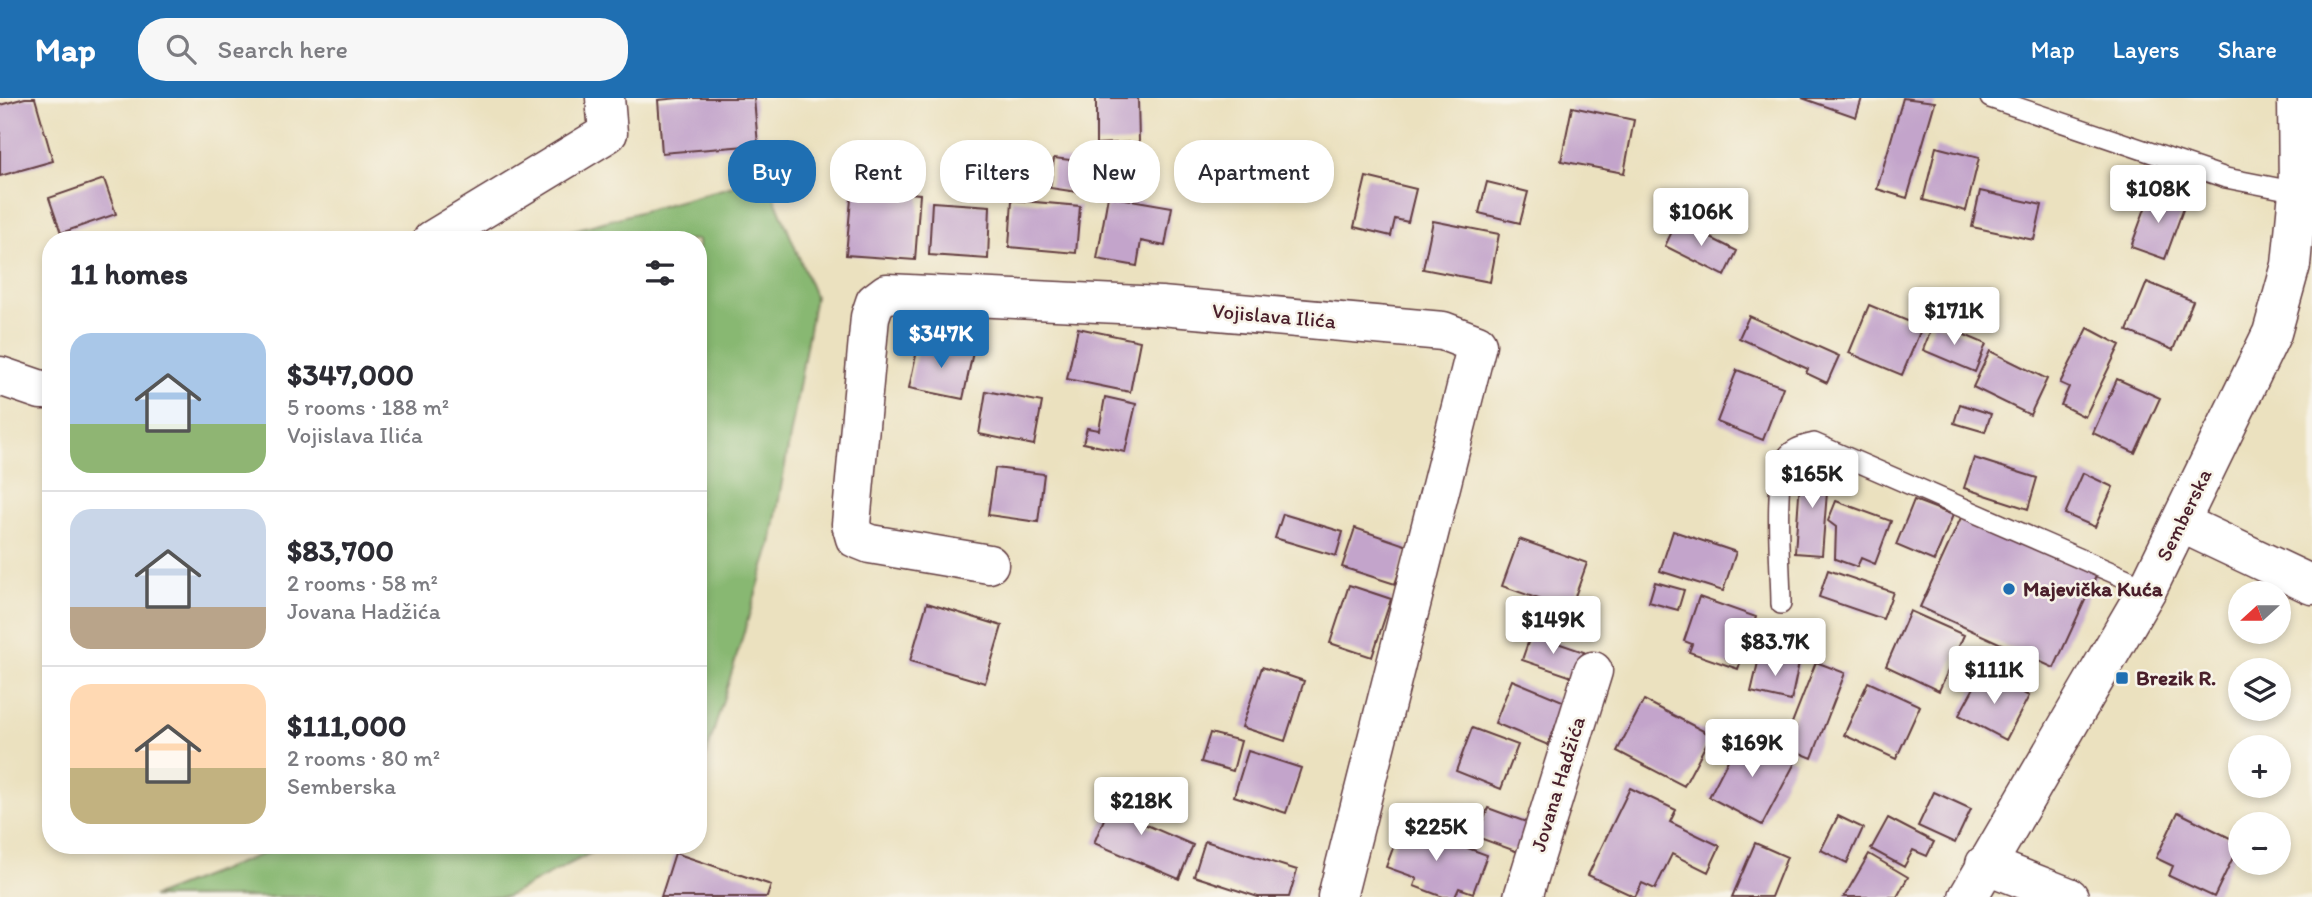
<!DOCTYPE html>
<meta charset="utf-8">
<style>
:root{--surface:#fff;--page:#f7f7f7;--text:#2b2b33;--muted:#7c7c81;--line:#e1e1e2;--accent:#1f6fb2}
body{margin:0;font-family:Itim,sans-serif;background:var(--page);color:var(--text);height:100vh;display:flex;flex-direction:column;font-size:26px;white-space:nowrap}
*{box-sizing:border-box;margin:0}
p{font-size:23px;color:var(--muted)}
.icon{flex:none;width:38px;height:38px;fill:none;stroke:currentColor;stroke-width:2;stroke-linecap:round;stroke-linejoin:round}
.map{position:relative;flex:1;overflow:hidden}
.sheet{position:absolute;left:42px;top:133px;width:665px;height:623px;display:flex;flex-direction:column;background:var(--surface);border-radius:28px;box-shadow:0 4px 10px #0003}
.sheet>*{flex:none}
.banner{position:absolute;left:728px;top:42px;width:665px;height:63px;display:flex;gap:14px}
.needle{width:46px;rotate:249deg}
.fabs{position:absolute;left:2228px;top:483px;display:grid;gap:14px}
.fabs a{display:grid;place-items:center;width:63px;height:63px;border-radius:50%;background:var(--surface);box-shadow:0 4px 10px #0003;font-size:35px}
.price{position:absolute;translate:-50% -60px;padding:0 16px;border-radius:7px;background:#fff;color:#222;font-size:23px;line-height:46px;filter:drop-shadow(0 2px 4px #0008)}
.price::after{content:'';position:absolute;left:50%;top:42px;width:21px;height:16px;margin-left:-10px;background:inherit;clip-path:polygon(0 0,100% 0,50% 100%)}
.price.selected{background:var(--accent);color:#fff}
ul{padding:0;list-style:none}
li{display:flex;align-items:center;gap:21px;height:175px;padding:0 28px}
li+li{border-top:2px solid var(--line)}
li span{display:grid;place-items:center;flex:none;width:196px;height:140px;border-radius:21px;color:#555}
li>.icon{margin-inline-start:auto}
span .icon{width:84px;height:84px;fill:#fffc;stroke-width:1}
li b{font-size:30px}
h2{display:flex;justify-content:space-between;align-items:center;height:84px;padding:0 28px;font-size:30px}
.chip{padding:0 24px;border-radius:28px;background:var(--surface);box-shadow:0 4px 10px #0003;font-size:24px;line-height:63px}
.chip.selected{background:var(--accent);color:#fff}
header{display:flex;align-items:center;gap:42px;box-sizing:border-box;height:98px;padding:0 35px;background:var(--accent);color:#fff}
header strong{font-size:33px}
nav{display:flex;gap:38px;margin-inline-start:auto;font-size:24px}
.search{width:490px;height:63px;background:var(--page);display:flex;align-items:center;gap:18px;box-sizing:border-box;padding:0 24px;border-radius:28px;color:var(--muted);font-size:26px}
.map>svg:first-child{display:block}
</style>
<header>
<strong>Map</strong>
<div class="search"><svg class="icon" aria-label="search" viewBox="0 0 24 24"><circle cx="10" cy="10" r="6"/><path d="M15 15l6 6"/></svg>Search here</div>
<nav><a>Map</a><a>Layers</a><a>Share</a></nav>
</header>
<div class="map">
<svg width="2312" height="799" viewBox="0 0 2312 799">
<rect width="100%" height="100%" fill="#f7f3e8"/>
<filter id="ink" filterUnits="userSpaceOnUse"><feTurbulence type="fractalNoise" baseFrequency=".0143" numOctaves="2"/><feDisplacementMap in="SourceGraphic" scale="14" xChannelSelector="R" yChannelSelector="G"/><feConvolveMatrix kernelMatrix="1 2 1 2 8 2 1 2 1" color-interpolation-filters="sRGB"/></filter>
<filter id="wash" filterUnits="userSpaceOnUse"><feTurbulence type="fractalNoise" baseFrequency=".00686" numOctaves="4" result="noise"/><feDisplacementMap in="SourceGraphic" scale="28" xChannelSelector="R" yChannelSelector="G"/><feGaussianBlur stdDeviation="1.57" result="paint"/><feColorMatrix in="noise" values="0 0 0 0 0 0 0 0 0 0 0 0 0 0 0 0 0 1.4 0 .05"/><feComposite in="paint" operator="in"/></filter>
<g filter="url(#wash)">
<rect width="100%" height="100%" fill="#ebe1bf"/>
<path fill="#88b872" stroke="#696c4e" stroke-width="2" d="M766 79 815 198 771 446 698 684V142H538Z
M285 747H606L506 799H152Z"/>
<g id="blocks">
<path fill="#c3a4cb" d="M25 0H35L53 63 0 78V7Z
M679 0H754L758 47 662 55 658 2Z
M1096 0H1138L1139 44 1096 46Z
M1802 0H1862L1856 19Z
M1903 0 1935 4 1907 100 1877 91Z
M1572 9 1634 22 1624 75 1561 63Z
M1936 49 1979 60 1966 113 1923 102Z
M974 60 1009 63 1007 90 972 87Z
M1054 60 1095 65 1091 96 1050 90Z
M1366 79 1416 91 1408 124 1395 121 1391 138 1354 129Z
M104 81 116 116 61 135 49 100Z
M1487 84 1528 94 1520 125 1479 115Z
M852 90 920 96 915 162 846 157Z
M1980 93 2042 107 2034 142 1972 129Z
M2151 94 2185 106 2165 161 2131 149Z
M1108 98 1172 109 1165 148 1141 143 1137 168 1097 161Z
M1012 102 1080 108 1076 155 1009 149Z
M932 104 990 108 988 161 929 157Z
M1433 123 1499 136 1490 184 1423 171Z
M1677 123 1737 153 1725 178 1665 148Z
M2147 184 2193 203 2173 252 2127 233Z
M1869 207 1922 229 1902 277 1849 255Z
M1749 218 1839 258 1827 285 1806 275 1808 271 1739 240Z
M1934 224 1986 246 1975 274 1923 252Z
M1078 230 1140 243 1130 294 1067 281Z
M2088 230 2120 247 2085 319 2061 307 2069 289 2060 285Z
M919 243 973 254 963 301 909 290Z
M1990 253 2047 281 2030 317 1973 289Z
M1737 272 1783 289 1763 342 1717 324Z
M2117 281 2160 300 2135 355 2093 335Z
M986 293 1042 304 1034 347 979 336Z
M1105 299 1136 306 1125 354 1083 345 1087 330 1099 332Z
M1960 306 1991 316 1985 334 1954 325Z
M1974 360 2037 380 2028 411 1964 390Z
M1801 367 1829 369 1822 457 1795 455Z
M995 370 1044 376 1038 424 988 417Z
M2083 375 2113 389 2095 429 2065 416Z
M1914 402 1953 417 1934 463 1896 447Z
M1836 403 1891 423 1875 466 1861 460 1857 469 1835 461 1836 429 1828 423Z
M1964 413 2098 474 2054 570 1920 509Z
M1283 416 1343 434 1336 458 1275 440Z
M1355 430 1408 448 1395 486 1342 469Z
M1673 433 1736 454 1723 493 1660 473Z
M1519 441 1587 465 1570 512 1502 488Z
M1828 472 1893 494 1883 521 1819 499Z
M1655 484 1684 492 1678 512 1649 504Z
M1349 487 1391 501 1372 559 1330 545Z
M1699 499 1756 519 1738 571 1689 554 1692 546 1684 543Z
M927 505 1002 528 985 585 910 563Z
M1910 513 1964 537 1939 593 1886 568Z
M1531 536 1584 554 1575 580 1522 562Z
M1760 556 1799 565 1791 603 1751 594Z
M1816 564 1845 575 1812 660 1783 648Z
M1262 569 1304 583 1285 643 1242 629Z
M1983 573 2029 598 2006 642 1959 617Z
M1512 582 1565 604 1548 647 1495 625Z
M1868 584 1920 608 1896 661 1844 637Z
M1644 602 1711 637 1684 688 1617 653Z
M1472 630 1518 647 1501 691 1456 673Z
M1210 635 1241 643 1233 673 1201 664Z
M1742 635 1796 663 1762 727 1709 699Z
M1248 653 1301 670 1286 715 1234 698Z
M1630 690 1676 712 1670 724 1720 748 1708 774 1672 756 1655 791 1642 785 1635 799 1588 777Z
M1116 692 1150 706 1142 725 1193 747 1179 781 1094 745Z
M1934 694 1971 711 1955 745 1918 728Z
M1488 710 1529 725 1518 754 1477 739Z
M2178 714 2240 745 2214 799 2169 778 2173 768 2156 760Z
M1838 718 1863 730 1847 765 1821 752Z
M1888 720 1934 744 1927 758 1913 752 1904 769 1871 751Z
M1402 726 1487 757 1473 795 1459 790 1455 799H1443L1414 788 1417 780 1386 769Z
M1205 743 1297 772 1289 799H1258L1194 778Z
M1755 745 1787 759 1771 799H1732Z
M675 755 771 787 767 799H661Z
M1869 756 1908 779 1897 799H1844Z"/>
</g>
</g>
<g filter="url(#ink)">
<use href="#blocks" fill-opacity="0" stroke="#623c41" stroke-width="2"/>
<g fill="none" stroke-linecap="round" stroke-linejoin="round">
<defs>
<path id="service" d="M1990 0 2226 80 2298 94
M1781 506C1781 476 1773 382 1786 360 1792 350 1804 348 1814 345L2148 490"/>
<path id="minor" d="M432 142 608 35 605 0
M0 278 41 292H51
M2181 425 2312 487
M989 466 870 446 855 440 851 426 870 219 875 204 887 195 1161 208 1443 233 1477 246 1337 799
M1985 766 2069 799
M1523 799 1593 573"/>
<path id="secondary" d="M1968 799 2148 490 2272 235 2291 167 2298 94 2297 0"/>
</defs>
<use href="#service" stroke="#623c41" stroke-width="22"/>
<use href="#minor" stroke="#623c41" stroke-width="41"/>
<use href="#secondary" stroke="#623c41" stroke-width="41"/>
<use href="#service" stroke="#fff" stroke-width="19"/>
<use href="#minor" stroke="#fff" stroke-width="38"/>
<use href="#secondary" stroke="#fff" stroke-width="38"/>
</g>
</g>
<g fill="#1f6fb2" stroke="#f7f3e8" stroke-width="2.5">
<circle cx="2009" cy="491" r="7"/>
<rect x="2115" y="573" width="14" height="14" rx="3.5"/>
</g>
<g text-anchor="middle" stroke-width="5" stroke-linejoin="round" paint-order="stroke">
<g font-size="21" fill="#4a1f2b" stroke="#f7f3e8">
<text transform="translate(1274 218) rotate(5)" y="7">Vojislava Ilića</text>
<text transform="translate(2184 417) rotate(-64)" y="7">Semberska</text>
<text transform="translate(1558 686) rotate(-73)" y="7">Jovana Hadžića</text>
</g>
<g font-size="21" font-weight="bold" fill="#4a1f2b" stroke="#f7f3e8" text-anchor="start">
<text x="2023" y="498">Majevička Kuća</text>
<text x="2136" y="587">Brezik R.</text>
</g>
</g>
</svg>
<div class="fabs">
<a><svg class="needle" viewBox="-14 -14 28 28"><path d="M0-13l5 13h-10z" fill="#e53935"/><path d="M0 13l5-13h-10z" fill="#7c7c81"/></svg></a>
<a><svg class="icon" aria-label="layers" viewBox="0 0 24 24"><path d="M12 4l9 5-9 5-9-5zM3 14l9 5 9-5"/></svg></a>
<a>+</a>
<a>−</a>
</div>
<b class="price" style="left:2158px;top:127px">$108K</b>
<b class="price" style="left:1701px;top:150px">$106K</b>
<b class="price" style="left:1954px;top:249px">$171K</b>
<b class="price selected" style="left:941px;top:272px">$347K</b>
<b class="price" style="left:1812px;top:412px">$165K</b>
<b class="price" style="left:1553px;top:558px">$149K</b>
<b class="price" style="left:1775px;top:580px">$83.7K</b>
<b class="price" style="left:1994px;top:608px">$111K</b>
<b class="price" style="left:1752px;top:681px">$169K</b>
<b class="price" style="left:1141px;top:739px">$218K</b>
<b class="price" style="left:1436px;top:765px">$225K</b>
<div class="banner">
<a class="chip selected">Buy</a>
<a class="chip">Rent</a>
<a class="chip">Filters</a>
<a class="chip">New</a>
<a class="chip">Apartment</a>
</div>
<section class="sheet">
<h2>11 homes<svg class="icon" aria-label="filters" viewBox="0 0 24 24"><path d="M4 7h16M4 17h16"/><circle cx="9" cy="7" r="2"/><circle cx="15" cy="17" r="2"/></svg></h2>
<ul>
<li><span style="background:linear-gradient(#a9c7e8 65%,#8fb573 0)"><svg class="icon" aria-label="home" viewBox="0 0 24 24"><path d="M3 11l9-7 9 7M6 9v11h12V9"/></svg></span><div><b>$347,000</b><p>5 rooms · 188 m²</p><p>Vojislava Ilića</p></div></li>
<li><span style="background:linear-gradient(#c9d6e8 70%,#b9a48a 0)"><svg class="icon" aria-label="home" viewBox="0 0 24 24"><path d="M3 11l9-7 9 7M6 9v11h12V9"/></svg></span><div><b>$83,700</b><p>2 rooms · 58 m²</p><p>Jovana Hadžića</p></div></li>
<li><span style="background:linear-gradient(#ffd9b3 60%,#c2b280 0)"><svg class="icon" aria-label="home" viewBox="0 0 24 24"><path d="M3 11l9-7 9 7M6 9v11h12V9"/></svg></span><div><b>$111,000</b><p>2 rooms · 80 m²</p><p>Semberska</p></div></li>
</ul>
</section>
</div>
